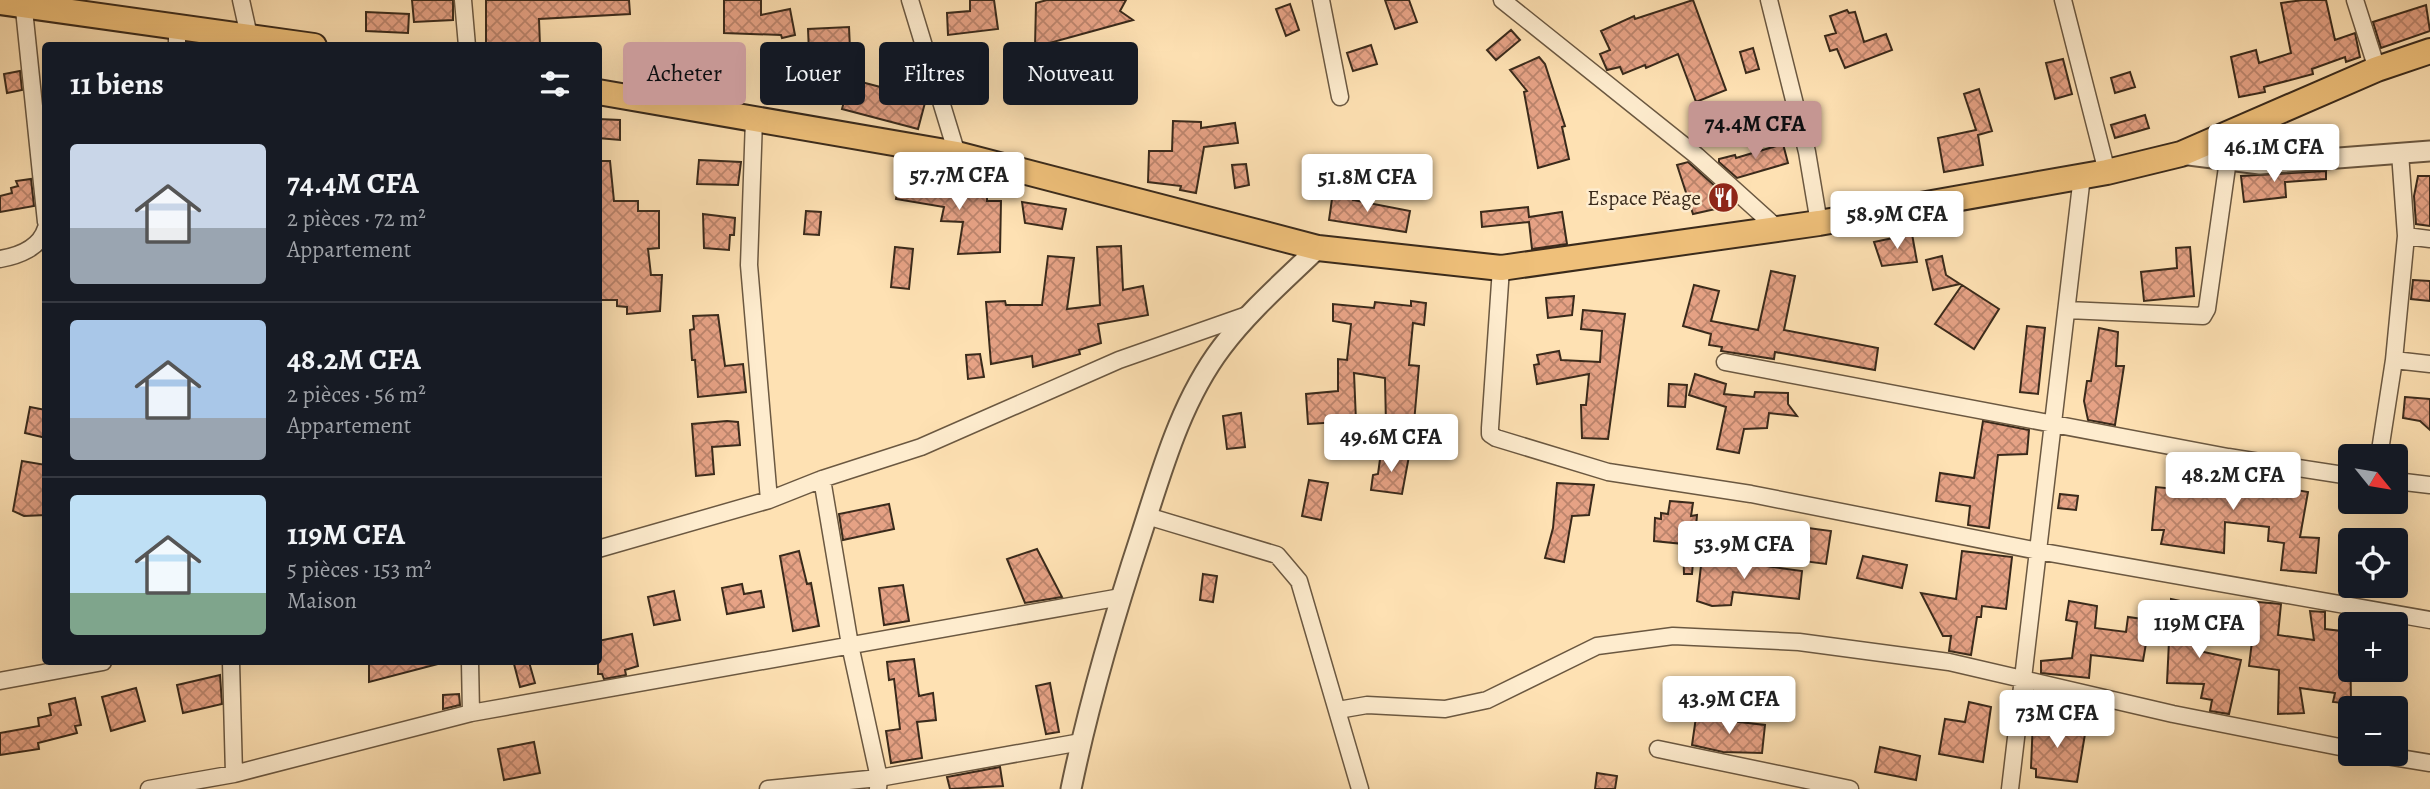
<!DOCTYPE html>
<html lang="fr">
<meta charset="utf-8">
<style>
:root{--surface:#171b24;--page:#242831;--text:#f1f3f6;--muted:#9ea1a6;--line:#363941;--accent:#c59692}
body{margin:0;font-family:Alegreya,serif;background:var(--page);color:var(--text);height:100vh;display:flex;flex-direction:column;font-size:26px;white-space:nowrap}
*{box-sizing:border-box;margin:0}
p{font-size:23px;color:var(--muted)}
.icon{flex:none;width:38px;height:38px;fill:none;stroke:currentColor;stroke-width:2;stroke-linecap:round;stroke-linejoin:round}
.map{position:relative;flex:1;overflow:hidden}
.details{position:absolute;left:42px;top:42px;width:560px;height:623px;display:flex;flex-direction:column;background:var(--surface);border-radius:7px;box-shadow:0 7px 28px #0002}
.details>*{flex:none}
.hud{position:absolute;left:623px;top:42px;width:665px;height:63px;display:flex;gap:14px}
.needle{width:46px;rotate:120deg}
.controls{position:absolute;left:2338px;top:444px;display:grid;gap:14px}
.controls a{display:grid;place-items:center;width:70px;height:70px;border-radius:7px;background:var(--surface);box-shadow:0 7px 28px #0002;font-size:35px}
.price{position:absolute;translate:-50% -60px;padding:0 16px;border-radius:7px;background:#fff;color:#222;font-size:23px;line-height:46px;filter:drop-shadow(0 2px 4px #0008)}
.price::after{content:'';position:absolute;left:50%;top:42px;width:21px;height:16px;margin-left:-10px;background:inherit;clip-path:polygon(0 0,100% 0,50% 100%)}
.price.active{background:var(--accent);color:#111}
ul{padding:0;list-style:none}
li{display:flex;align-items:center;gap:21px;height:175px;padding:0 28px}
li+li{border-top:2px solid var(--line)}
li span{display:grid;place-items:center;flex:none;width:196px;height:140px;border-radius:7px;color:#555}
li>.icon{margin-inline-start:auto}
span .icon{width:84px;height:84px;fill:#fffc;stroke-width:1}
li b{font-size:30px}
h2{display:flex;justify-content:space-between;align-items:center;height:84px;padding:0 28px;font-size:30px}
.chip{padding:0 24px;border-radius:7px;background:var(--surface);box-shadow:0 7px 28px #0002;font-size:24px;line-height:63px}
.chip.active{background:var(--accent);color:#111}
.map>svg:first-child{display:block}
</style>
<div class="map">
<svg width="2430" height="789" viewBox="0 0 2430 789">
<defs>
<pattern id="building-cross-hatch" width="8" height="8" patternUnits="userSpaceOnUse" patternTransform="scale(1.75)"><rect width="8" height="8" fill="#e6a285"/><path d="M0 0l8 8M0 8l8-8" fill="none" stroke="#bb846c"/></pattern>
</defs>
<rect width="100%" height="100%" fill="#fee1b3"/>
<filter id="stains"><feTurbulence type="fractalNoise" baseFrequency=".00286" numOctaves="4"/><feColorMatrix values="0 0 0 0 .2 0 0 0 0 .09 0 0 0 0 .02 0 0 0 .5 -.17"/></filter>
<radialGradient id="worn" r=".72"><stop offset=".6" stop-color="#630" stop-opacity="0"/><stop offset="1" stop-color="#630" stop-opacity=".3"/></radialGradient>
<path fill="url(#building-cross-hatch)" stroke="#3a2a1b" stroke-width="2" d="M412 0H453V20L414 22Z
M486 0H629L630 14 539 19 540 46H486Z
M724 0H761V15L790 9 795 35 782 38 781 35 724 33Z
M970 0H994L998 29 948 35 947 13 970 11Z
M1047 0H1126L1120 11 1133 20 1035 47 1036 3Z
M1385 0H1409L1417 22 1395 29Z
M1693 0 1726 90 1696 102 1678 54 1646 68 1645 65 1623 74 1620 67 1607 70 1600 54 1610 50 1601 31 1634 16 1635 19Z
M2303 0H2326L2335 40 2355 33 2360 57 2346 62 2345 57 2312 69 2313 74 2264 87 2265 92 2239 97 2231 57 2256 50 2259 63 2291 53 2281 3Z
M1290 4 1299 30 1286 36 1276 9Z
M2426 5 2430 31 2381 48 2373 22Z
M1847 10 1849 13 1855 12 1864 42 1886 34 1892 50 1845 68 1837 49 1830 51 1825 36 1836 33 1830 16Z
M366 12 409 14 408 33 366 31Z
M849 27 850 49 809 52 808 29Z
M1511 30 1520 40 1496 60 1487 50Z
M1371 45 1377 64 1353 71 1347 53Z
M1753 48 1759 69 1746 73 1740 52Z
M1539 57 1545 64 1565 126 1562 127 1569 159 1538 168 1524 92 1527 91 1510 70Z
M2063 59 2072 94 2055 99 2046 63Z
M1013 65 1032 66 1030 85 1012 84Z
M20 71 22 90 7 93 4 74Z
M2130 72 2135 87 2115 93 2111 78Z
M850 79 926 99 918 129 842 109Z
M1979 89 1992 131 1978 135 1983 165 1944 172 1938 138 1976 130 1964 94Z
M2145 115 2149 128 2115 138 2111 125Z
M598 119 620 120V140L598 138Z
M1173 121 1201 122V128L1235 123 1238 143 1204 147 1196 193 1180 190 1181 186 1148 182 1149 151H1172Z
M1783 144 1788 163 1737 178 1719 162V159L1735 155 1736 158Z
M699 160 741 162 738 185 697 184Z
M598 161H610L614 201H638V211H659V248L648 249 651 275H662L660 311 627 314V307L617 306V300H598Z
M1688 162 1716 187 1720 208 1693 214 1677 165Z
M1246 164 1249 185 1235 188 1232 165Z
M2326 171V179L2285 182 2286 197 2244 202 2241 176Z
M900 176 961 186V191L987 197V201H1001L1000 252 958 254 963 222 941 221 944 207 896 199Z
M2418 176H2430V226L2416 224 2414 196Z
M31 179 34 206 0 212V196L12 193 11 188 18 186 16 181Z
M1333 192 1354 195 1353 200 1410 211 1406 232 1329 220Z
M1022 202 1066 209 1062 229 1025 223Z
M1528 207 1529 217 1562 212 1567 244 1532 249 1529 222 1482 227 1481 212Z
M806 211 821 212 819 235 804 234Z
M703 214 735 218 734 235H730L729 250 704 248Z
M1912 234 1917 262 1882 266 1874 242Z
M1121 246 1123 290 1143 286 1148 315 1098 324 1101 343 1079 350 1080 354 1033 367 1032 356 991 364 986 302 1005 301 1006 305H1042L1048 256 1074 258 1067 309 1100 305 1097 247Z
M895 247 913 249 909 289 891 287Z
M2190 247 2194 296 2144 301 2141 272 2177 268 2176 248Z
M1942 256 1946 275 1960 284 1933 290 1926 260Z
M1771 271 1795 276 1784 330 1878 348 1875 370 1775 352 1774 359 1721 351 1722 347 1709 345 1711 334 1683 326 1694 285 1719 291 1711 321 1758 330Z
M2413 280 2430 281V301L2411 299Z
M1962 285 1999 309 1974 349 1935 324Z
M1574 296 1572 315 1548 318 1546 298Z
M1411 301 1426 303 1424 325 1413 323 1409 365 1419 366 1413 434 1386 425 1385 378 1354 373 1356 421 1308 424 1306 394 1338 391V359L1347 360 1351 324 1333 321V304L1374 308 1375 302 1411 306Z
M1583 310 1625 314 1608 439 1582 438 1581 405H1586L1589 374 1537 384 1534 365 1539 364 1537 355 1559 351 1561 360 1600 362 1602 331 1581 329Z
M718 315 725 366 743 364 746 392 698 397 695 360H692L690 330 694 329 693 316Z
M2027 326 2045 328 2038 394 2020 392Z
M2099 328 2118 332 2116 366H2124L2115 425 2088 420 2084 401 2087 381H2091Z
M980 354 984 377 968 379 966 355Z
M1695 374 1726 384 1724 394 1754 397 1755 392 1788 393V404L1797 416 1769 413 1767 428 1744 429 1739 453 1717 449 1726 407 1689 395Z
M1669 384 1687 385 1685 407 1668 406Z
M2405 397 2430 399V430L2420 421 2403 418Z
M30 407 46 410V438L25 433Z
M1241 413 1245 447 1227 449 1223 416Z
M727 421 738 422 740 445 712 447 714 474 696 476 692 424Z
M1983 421 2029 430 2027 454 1998 455 1989 528 1968 525 1970 506 1936 501 1940 473 1974 478Z
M1381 452 1409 456 1402 494 1371 490 1373 475 1378 474Z
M22 461 46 465V515L24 516 13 511Z
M2200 462 2274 475 2273 486 2308 492 2300 537 2319 538 2316 573 2281 570 2284 543 2268 541 2269 527 2225 522 2224 553 2161 544 2164 530H2152L2156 487 2175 489V483H2181L2183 463Z
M1309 480 1328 483 1321 520 1302 516Z
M1557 483 1594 485 1589 515 1572 516 1564 562 1545 558 1553 528Z
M2060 494 2078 496 2076 510 2058 508Z
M1670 501 1693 503 1691 516 1697 515 1692 574H1684L1683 544 1654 541 1655 518 1661 519V513L1668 514Z
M889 504 894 529 843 540 839 514Z
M1808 528 1831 531 1826 564 1803 561Z
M1037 549 1062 597 1025 603 1007 559Z
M799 551 807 584 811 583 819 626 793 631 780 556Z
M1962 551 2012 557 2006 609 1982 606 1981 617H1977L1971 655 1949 651 1951 636H1943L1921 593 1956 599Z
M1863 556 1907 565 1902 588 1857 578Z
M1702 557 1802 571 1799 599 1733 592 1731 605 1712 606 1697 601Z
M1203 574 1217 576 1213 602 1200 600Z
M742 584 744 594 761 591 764 607 727 614 722 588Z
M903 585 909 621 884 625 879 588Z
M674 591 680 620 654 625 648 597Z
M2171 599 2190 603V611H2200L2199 651 2241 660 2229 714 2210 711 2212 700 2201 698 2204 684 2167 683Z
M2069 601 2097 606 2095 628 2126 632 2128 617 2150 620 2143 661 2091 655 2089 678 2041 673V661L2072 658 2077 622 2066 620Z
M2258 602 2281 604 2278 635 2314 640 2310 611 2325 612V629L2350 632 2351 704 2333 702 2335 693 2300 688 2304 713 2278 714 2279 670 2249 666 2254 625 2244 624 2246 610 2257 611Z
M632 634 638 666 625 670 626 675 604 679 602 674H598V641Z
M914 659 919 696 933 693 936 720 917 722 922 758 891 763 886 731 900 729 894 679 889 680 887 662Z
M376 662H438V664L369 682V664Z
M529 662 535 683 520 687 514 664Z
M220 675 222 704 183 713 177 685Z
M1050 683 1059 732 1046 734 1036 686Z
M136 688 145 721 111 731 102 697Z
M459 694 460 705 443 709V695Z
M75 698 81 725 75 726 77 733 38 743 39 749 0 755V733L39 726 38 718 51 715 49 704Z
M1969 702 1991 707 1983 762 1939 754 1945 719 1965 722Z
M1696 717 1765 725 1762 753 1723 752 1692 745Z
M2033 719 2086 728 2077 782 2036 777V769L2031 768Z
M534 742 540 773 504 780 498 749Z
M1880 747 1920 756 1916 780 1875 772Z
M1000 767 1003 786 950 789 947 777Z
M1597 773 1617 776 1615 789H1595Z"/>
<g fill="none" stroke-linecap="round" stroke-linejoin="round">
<defs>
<path id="minor" d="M23 0 46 222
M241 0 249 36
M463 0 467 46
M910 0 957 154
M1321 0 1340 97
M1502 0 1697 156 1778 229
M1769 0 1807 152 1819 223
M2063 0 2107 172
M2355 0 2377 69
M177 28V46
M754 119 749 265 769 500
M2400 153 2406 236 2430 239
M0 259C18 256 40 248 46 228
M1501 268 1490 428V434L1496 438 1608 472 1751 494 2038 551 2430 620
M2067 310 2203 316 2207 309 2228 160
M2394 360 2430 364
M1725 362 2228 457 2350 476
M2379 457 2394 360 2406 236
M822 479 850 645 879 778 878 789
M2396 481 2430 485
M1147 516 1277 555 1299 581 1360 789
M598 549 769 500 822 479 921 447 1119 360 1250 314
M231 662 234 774
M470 662 471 713
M0 681 103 662
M1338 710 1367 705 1445 709 1487 700 1597 646 1673 636 1799 642 1949 662 2173 714 2350 749
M1658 749 1850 789
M2375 754 2430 763
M149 789 234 774 471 713 1121 597
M768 789 879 778 1081 742
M2010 789 2082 176"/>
<path id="tertiary" d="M2181 154 2260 164 2430 151
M1071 789C1089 702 1114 617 1142 532 1162 470 1181 401 1222 347 1249 311 1285 280 1318 248"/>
<path id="trunk" d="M0 2 314 46
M598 92 957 154 1318 248 1501 268 1819 223 2107 172 2181 154 2377 69 2430 51"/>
</defs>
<use href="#minor" stroke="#6b5841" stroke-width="19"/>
<use href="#tertiary" stroke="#6b5841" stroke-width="23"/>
<use href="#trunk" stroke="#3a2a1b" stroke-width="28"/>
<use href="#minor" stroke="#feecce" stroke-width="16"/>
<use href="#tertiary" stroke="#feecce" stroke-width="19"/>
<use href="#trunk" stroke="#efc07a" stroke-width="24"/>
</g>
<defs>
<symbol id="restaurant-disc" viewBox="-11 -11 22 22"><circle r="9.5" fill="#8f2418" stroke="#feecce"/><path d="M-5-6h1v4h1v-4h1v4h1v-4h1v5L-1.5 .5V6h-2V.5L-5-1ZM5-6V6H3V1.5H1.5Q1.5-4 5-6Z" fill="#fff"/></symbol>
</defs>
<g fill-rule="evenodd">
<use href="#restaurant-disc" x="1706" y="180" width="35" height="35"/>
</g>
<g text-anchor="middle" stroke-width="5" stroke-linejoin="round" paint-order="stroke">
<g font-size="21" fill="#3a2a1b" stroke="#feecce" text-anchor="end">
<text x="1701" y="205">Espace Pëage</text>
</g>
</g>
<rect width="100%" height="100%" filter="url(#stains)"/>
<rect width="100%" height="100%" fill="url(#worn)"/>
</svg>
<div class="controls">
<a><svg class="needle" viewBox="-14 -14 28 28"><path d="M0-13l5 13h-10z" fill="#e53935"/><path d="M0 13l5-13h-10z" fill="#9ea1a6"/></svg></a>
<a><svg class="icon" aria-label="locate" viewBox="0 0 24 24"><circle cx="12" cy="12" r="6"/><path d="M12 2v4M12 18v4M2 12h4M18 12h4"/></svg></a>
<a>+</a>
<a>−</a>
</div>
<b class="price active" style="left:1755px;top:161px">74.4M CFA</b>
<b class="price" style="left:2274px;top:184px">46.1M CFA</b>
<b class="price" style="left:959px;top:212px">57.7M CFA</b>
<b class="price" style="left:1367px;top:214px">51.8M CFA</b>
<b class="price" style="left:1897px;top:251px">58.9M CFA</b>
<b class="price" style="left:1391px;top:474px">49.6M CFA</b>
<b class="price" style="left:2233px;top:512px">48.2M CFA</b>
<b class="price" style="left:1744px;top:581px">53.9M CFA</b>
<b class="price" style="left:2199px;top:660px">119M CFA</b>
<b class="price" style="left:1729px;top:736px">43.9M CFA</b>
<b class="price" style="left:2057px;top:750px">73M CFA</b>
<div class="hud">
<a class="chip active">Acheter</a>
<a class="chip">Louer</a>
<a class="chip">Filtres</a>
<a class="chip">Nouveau</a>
</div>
<section class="details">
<h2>11 biens<svg class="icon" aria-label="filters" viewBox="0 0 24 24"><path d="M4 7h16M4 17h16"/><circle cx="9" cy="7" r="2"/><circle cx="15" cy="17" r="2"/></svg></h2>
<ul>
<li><span style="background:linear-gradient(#c9d6e8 60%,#9aa5b1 0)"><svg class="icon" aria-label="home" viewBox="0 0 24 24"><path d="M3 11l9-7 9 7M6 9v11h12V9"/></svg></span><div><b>74.4M CFA</b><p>2 pièces · 72 m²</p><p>Appartement</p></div></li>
<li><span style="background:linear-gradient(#a9c7e8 70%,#9aa5b1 0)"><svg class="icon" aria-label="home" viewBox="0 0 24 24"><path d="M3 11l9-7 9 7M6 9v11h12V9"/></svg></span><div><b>48.2M CFA</b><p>2 pièces · 56 m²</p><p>Appartement</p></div></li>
<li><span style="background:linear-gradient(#bfe0f5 70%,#7fa58c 0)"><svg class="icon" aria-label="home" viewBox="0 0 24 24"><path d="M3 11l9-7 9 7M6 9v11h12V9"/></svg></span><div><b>119M CFA</b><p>5 pièces · 153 m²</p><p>Maison</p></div></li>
</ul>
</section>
</div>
